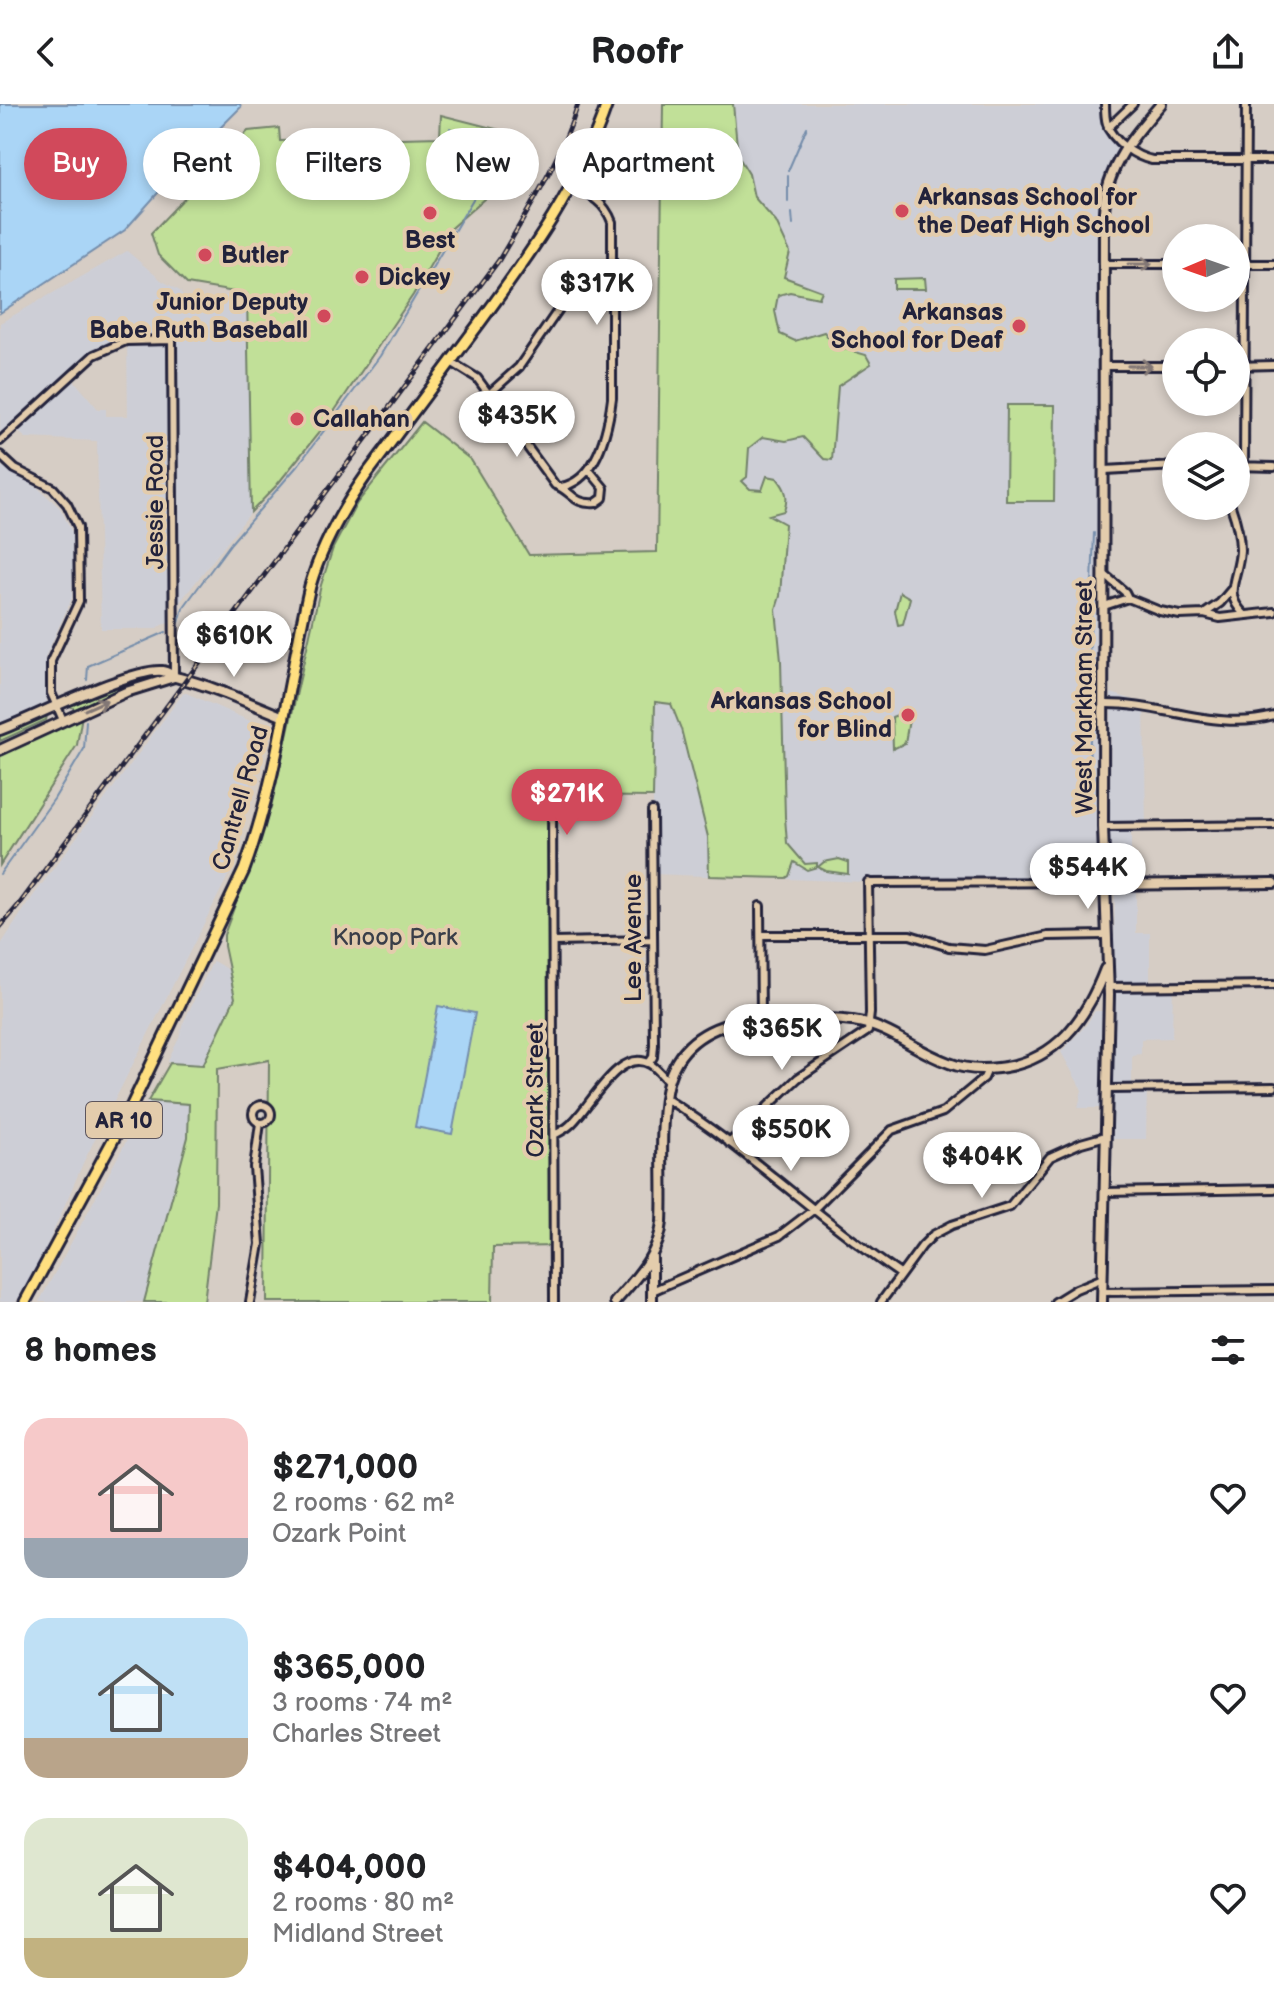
<!DOCTYPE html>
<meta charset="utf-8">
<style>
:root{--surface:#fff;--page:#f6f6f6;--text:#202124;--muted:#757577;--accent:#d1495b}
body{margin:0;font-family:"Balsamiq Sans",sans-serif;background:var(--page);color:var(--text);height:100vh;display:flex;flex-direction:column;font-size:30px;white-space:nowrap}
*{box-sizing:border-box;margin:0}
p{font-size:26px;color:var(--muted)}
.icon{flex:none;width:44px;height:44px;fill:none;stroke:currentColor;stroke-width:2;stroke-linecap:round;stroke-linejoin:round}
.map{position:relative;height:1198px;overflow:hidden}
.sheet{display:flex;flex-direction:column;background:var(--surface);flex:1}
.sheet>*{flex:none}
.top-card{position:absolute;left:24px;top:24px;width:800px;height:72px;display:flex;gap:16px}
.needle{width:52px;rotate:268deg}
.tools{position:absolute;left:1162px;top:120px;display:grid;gap:16px}
.tools a{display:grid;place-items:center;width:88px;height:88px;border-radius:50%;background:var(--surface);box-shadow:0 4px 12px #0003;font-size:40px}
.price{position:absolute;translate:-50% -68px;padding:0 18px;border-radius:28px;background:#fff;color:#222;font-size:26px;line-height:52px;filter:drop-shadow(0 2px 4px #0008)}
.price::after{content:'';position:absolute;left:50%;top:48px;width:24px;height:18px;margin-left:-12px;background:inherit;clip-path:polygon(0 0,100% 0,50% 100%)}
.price.on{background:var(--accent);color:#fff}
ul{padding:0;list-style:none}
li{display:flex;align-items:center;gap:24px;height:200px;padding:0 24px}
li span{display:grid;place-items:center;flex:none;width:224px;height:160px;border-radius:24px;color:#555}
li>.icon{margin-inline-start:auto}
span .icon{width:96px;height:96px;fill:#fffc;stroke-width:1}
li b{font-size:34px}
h2{display:flex;justify-content:space-between;align-items:center;height:96px;padding:0 24px;font-size:34px}
.tag{padding:0 28px;border-radius:36px;background:var(--surface);box-shadow:0 4px 12px #0003;font-size:28px;line-height:72px}
.tag.on{background:var(--accent);color:#fff}
header{display:flex;justify-content:space-between;align-items:center;height:104px;padding:0 24px;background:var(--surface);font-size:36px;font-weight:800}
.map>svg:first-child{display:block}
</style>
<header><svg class="icon" aria-label="back" viewBox="0 0 24 24"><path d="M15 5l-7 7 7 7"/></svg>Roofr<svg class="icon" aria-label="share" viewBox="0 0 24 24"><path d="M12 15V3M7 8l5-5 5 5M5 13v7h14v-7"/></svg></header>
<div class="map">
<svg width="1274" height="1198" viewBox="0 0 1274 1198">
<rect width="100%" height="100%" fill="#d6cdc5"/>
<filter id="ink" filterUnits="userSpaceOnUse"><feTurbulence type="fractalNoise" baseFrequency=".0125" numOctaves="2"/><feDisplacementMap in="SourceGraphic" scale="16" xChannelSelector="R" yChannelSelector="G"/><feConvolveMatrix kernelMatrix="1 2 1 2 8 2 1 2 1" color-interpolation-filters="sRGB"/></filter>
<g filter="url(#ink)">
<path fill="#cdced6" d="M663 0H1107L1108 24 1126 42 1106 82 1104 781 1028 776 868 778 652 770Z
M127 147 161 176 180 187 191 210 235 187 247 189 251 408 180 498 177 513 155 525H101L97 337 26 334 16 326 72 274 98 305H106V312H128L127 239 134 235 92 250 85 256 0 333V219Z
M0 361 37 383 60 404 72 428 73 462 72 494 45 554 47 600 41 604 0 621Z
M184 588 264 623 230 768 84 1057 37 1165 16 1198H0V842L28 799Z
M1111 589 1144 599 1146 725H1131V775L1136 776V829H1150V879L1173 878 1172 934 1141 935V950L1132 951V979L1147 980 1146 1035H1111L1115 775 1109 774Z
M213 857 229 866 235 894 203 962 170 959 168 957 179 934 183 919Z
M1095 907H1102L1100 1004H1078L1082 986 1061 948 1086 921Z
M148 997 189 999 188 1033 144 1198H39Z"/>
<path fill="#c1e098" stroke="#72816a" stroke-width="2" d="M663 0H733L738 52 749 70 754 93 776 118 790 148 784 173 822 187 819 194 790 188 778 191 775 207 780 230 795 237 824 228 835 242 866 251 871 260 838 282 832 356 824 355 803 333 786 337 763 333 749 344 747 373 742 377 750 385 762 386 767 372 777 374C786 385 789 393 784 407L769 411 785 420 780 492 776 505 781 557 785 713 787 739 805 760 817 759V763L807 766 794 758 789 772 786 774 709 772 708 733 681 625 671 600 655 598 653 693 552 692 557 1142 493 1143 492 1198H267L269 956 217 965 216 1099 204 1198H144L188 1033 189 1000 148 997 170 959 203 961 235 894 224 842V831L271 703 321 481 333 444 357 399 422 318 471 356 529 451 657 448Z
M441 11 512 29 523 59 502 74 493 87 452 123 413 191 325 321 276 382 251 408 247 190 187 180 158 151 151 129 248 27 279 24 280 37 440 33Z
M925 174 926 185H894V175Z
M1007 301H1055L1054 397H1006Z
M900 488 910 494 903 520 898 521 895 507Z
M163 572 75 605 70 602 128 578Z
M905 608 910 610 905 639 893 645 892 613Z
M82 611 77 641 0 761V650Z
M43 612H47L46 616 0 637V629Z
M839 755 848 758V770L826 767 818 763 824 758Z"/>
<path fill="#aad5f6" stroke="#748dab" stroke-width="2" d="M0 0H240L241 3 180 64 125 126 0 209Z
M438 902 475 909 452 1030 415 1023Z"/>
<g fill="none" stroke-linecap="round" stroke-linejoin="round">
<path stroke="#748dab" stroke-width="2" d="M788 67 807 23
M788 72V98
M792 109 793 121
M179 519 183 504 231 439 299 360 380 252 476 90C488 52 479 48 450 24
M87 576 88 562 166 528
M1090 587 1089 556 1094 429
M1089 665 1091 601
M0 770 54 695 84 645 86 617"/>
<defs>
<path id="street" d="M1105 0C1105 6 1105 14 1107 20 1112 37 1136 53 1152 56H1274
M1108 24 1133 0
M1104 160H1176
M1236 160H1274
M451 258 477 274 555 381C573 387 572 401 596 399L603 394 604 384 589 366
M1105 262H1176
M1236 262 1274 261
M489 290 519 263 561 202 582 193 612 188
M0 337 94 251 126 237 172 236 174 573
M0 351 15 365 53 384 67 400 78 423 79 497 51 557V589L63 616
M1236 362 1274 363
M1105 366 1176 362
M1236 367 1244 362 1246 0
M561 383C598 376 608 326 612 294V118C605 99 591 90 572 84
M1231 402C1236 416 1240 431 1240 446 1239 474 1221 489 1245 511
M1105 471 1125 488 1128 494 1160 507 1180 511 1204 510 1220 514 1274 508
M1104 502 1128 494
M1204 510 1220 499 1231 486
M1104 600C1161 599 1217 628 1274 612
M552 692 554 1198
M1103 723 1274 721
M869 779 1104 778
M760 802 761 914
M761 831H910L949 843 985 846 1048 832 1105 831
M553 838 652 836
M1108 883 1274 881
M649 959 653 953 654 941 652 707
M1107 985 1274 983
M665 994C748 1045 819 1116 900 1170
M253 1010a9 9 0 1 1 18 0a9 9 0 1 1-18 0Z
M554 1031C560 1028 566 1025 570 1021 589 1005 619 942 650 960 657 964 662 972 668 977
M729 1039 798 974 868 927 870 909 868 778
M1105 1088 1274 1085
M652 1187 779 1132 813 1106 892 1026 943 1008 984 974 988 965
M1102 1188 1274 1186
M250 1198 260 1140 254 1063 260 1019
M881 1198 922 1142 933 1131 952 1121 1010 1102 1050 1053 1081 1039 1106 1032
M1055 1198 1076 1185 1103 1174"/>
<path id="secondary" d="M0 626C34 613 132 564 162 567 169 568 173 573 179 574 215 583 249 599 284 613
M0 646 126 588 174 573
M1104 781 1274 779
M652 1153V1198
M615 1198C636 1174 659 1151 662 1118 664 1076 659 1030 666 988 681 900 786 911 853 917 889 922 915 947 949 959 964 965 982 966 998 964 1056 958 1086 915 1105 865
M1102 1198 1109 891 1103 723 1104 107C1106 63 1133 32 1161 0"/>
<path id="primary" d="M25 1198 132 1001 244 766C278 674 288 576 310 482 322 441 343 404 367 370 405 319 443 268 481 217 531 149 580 81 607 0"/>
</defs>
<use href="#street" stroke="#22223b" stroke-width="12"/>
<use href="#secondary" stroke="#22223b" stroke-width="14"/>
<use href="#primary" stroke="#22223b" stroke-width="15"/>
<use href="#street" stroke="#e3ccac" stroke-width="6"/>
<use href="#secondary" stroke="#e3ccac" stroke-width="8"/>
<use href="#primary" stroke="#ffdf80" stroke-width="9"/>
<defs>
<path id="rail" d="M0 823 18 802 499 156C528 106 561 56 578 0"/>
</defs>
<use href="#rail" stroke="#22223b" stroke-width="5"/>
<use href="#rail" stroke="#e3ccac" stroke-width="2" stroke-dasharray="6" stroke-linecap="butt"/>
</g>
<defs><path id="oneway-shaft" d="M-6 0H5M1.5-3L5.5 0L1.5 3" fill="none" stroke-width="1.6" stroke-linecap="round" stroke-linejoin="round" transform="scale(2)"/></defs>
<g stroke="#827774">
<use href="#oneway-shaft" transform="translate(1140 160)"/>
<use href="#oneway-shaft" transform="translate(1140 262) rotate(1)"/>
<use href="#oneway-shaft" transform="translate(96 601) rotate(-24)"/>
</g>
</g>
<g fill="#d1495b" stroke="#e3ccac" stroke-width="3">
<circle cx="902" cy="107" r="8"/>
<circle cx="430" cy="109" r="8"/>
<circle cx="205" cy="151" r="8"/>
<circle cx="362" cy="173" r="8"/>
<circle cx="324" cy="212" r="8"/>
<circle cx="1019" cy="222" r="8"/>
<circle cx="297" cy="315" r="8"/>
<circle cx="908" cy="611" r="8"/>
</g>
<g text-anchor="middle" stroke-width="8" stroke-linejoin="round" paint-order="stroke">
<rect fill="#e3ccac" stroke="#5c555d" stroke-width="2" x="86" y="998" width="76" height="36" rx="6"/>
<g font-size="22" font-weight="bold" fill="#22223b">
<text x="124" y="1024">AR 10</text>
</g>
<g font-size="24" font-weight="bold" fill="#22223b" stroke="#e3ccac" text-anchor="start">
<text x="918" y="101">Arkansas School for<tspan x="918" dy="28">the Deaf High School</tspan></text>
<text x="430" y="144" text-anchor="middle">Best</text>
<text x="221" y="159">Butler</text>
<text x="378" y="181">Dickey</text>
<text x="308" y="206" text-anchor="end">Junior Deputy<tspan x="308" dy="28">Babe Ruth Baseball</tspan></text>
<text x="1003" y="216" text-anchor="end">Arkansas<tspan x="1003" dy="28">School for Deaf</tspan></text>
<text x="313" y="323">Callahan</text>
<text x="892" y="605" text-anchor="end">Arkansas School<tspan x="892" dy="28">for Blind</tspan></text>
</g>
<g font-size="24" fill="#22223b" stroke="#e3ccac">
<text transform="translate(155 398) rotate(-90)" y="8">Jessie Road</text>
<text transform="translate(1084 593) rotate(-90)" y="8">West Markham Street</text>
<text transform="translate(240 694) rotate(-74)" y="8">Cantrell Road</text>
<text transform="translate(633 834) rotate(-90)" y="8">Lee Avenue</text>
<text transform="translate(535 986) rotate(-90)" y="8">Ozark Street</text>
</g>
<g font-size="24" fill="#3a3e49" stroke="#e3ccac">
<text x="395" y="841">Knoop Park</text>
</g>
</g>
</svg>
<div class="tools">
<a><svg class="needle" viewBox="-14 -14 28 28"><path d="M0-13l5 13h-10z" fill="#e53935"/><path d="M0 13l5-13h-10z" fill="#757577"/></svg></a>
<a><svg class="icon" aria-label="locate" viewBox="0 0 24 24"><circle cx="12" cy="12" r="6"/><path d="M12 2v4M12 18v4M2 12h4M18 12h4"/></svg></a>
<a><svg class="icon" aria-label="layers" viewBox="0 0 24 24"><path d="M12 4l9 5-9 5-9-5zM3 14l9 5 9-5"/></svg></a>
</div>
<b class="price" style="left:597px;top:223px">$317K</b>
<b class="price" style="left:517px;top:355px">$435K</b>
<b class="price" style="left:234px;top:575px">$610K</b>
<b class="price on" style="left:567px;top:733px">$271K</b>
<b class="price" style="left:1088px;top:807px">$544K</b>
<b class="price" style="left:782px;top:968px">$365K</b>
<b class="price" style="left:791px;top:1069px">$550K</b>
<b class="price" style="left:982px;top:1096px">$404K</b>
<div class="top-card">
<a class="tag on">Buy</a>
<a class="tag">Rent</a>
<a class="tag">Filters</a>
<a class="tag">New</a>
<a class="tag">Apartment</a>
</div>
</div>
<section class="sheet">
<h2>8 homes<svg class="icon" aria-label="filters" viewBox="0 0 24 24"><path d="M4 7h16M4 17h16"/><circle cx="9" cy="7" r="2"/><circle cx="15" cy="17" r="2"/></svg></h2>
<ul>
<li><span style="background:linear-gradient(#f6c9c9 75%,#9aa5b1 0)"><svg class="icon" aria-label="home" viewBox="0 0 24 24"><path d="M3 11l9-7 9 7M6 9v11h12V9"/></svg></span><div><b>$271,000</b><p>2 rooms · 62 m²</p><p>Ozark Point</p></div><svg class="icon" aria-label="heart" viewBox="0 0 24 24"><path d="M12 20l-8-8c-3-5 5-10 8-4 3-6 11-1 8 4z"/></svg></li>
<li><span style="background:linear-gradient(#bfe0f5 75%,#b9a48a 0)"><svg class="icon" aria-label="home" viewBox="0 0 24 24"><path d="M3 11l9-7 9 7M6 9v11h12V9"/></svg></span><div><b>$365,000</b><p>3 rooms · 74 m²</p><p>Charles Street</p></div><svg class="icon" aria-label="heart" viewBox="0 0 24 24"><path d="M12 20l-8-8c-3-5 5-10 8-4 3-6 11-1 8 4z"/></svg></li>
<li><span style="background:linear-gradient(#dfe7d0 75%,#c2b280 0)"><svg class="icon" aria-label="home" viewBox="0 0 24 24"><path d="M3 11l9-7 9 7M6 9v11h12V9"/></svg></span><div><b>$404,000</b><p>2 rooms · 80 m²</p><p>Midland Street</p></div><svg class="icon" aria-label="heart" viewBox="0 0 24 24"><path d="M12 20l-8-8c-3-5 5-10 8-4 3-6 11-1 8 4z"/></svg></li>
</ul>
</section>
